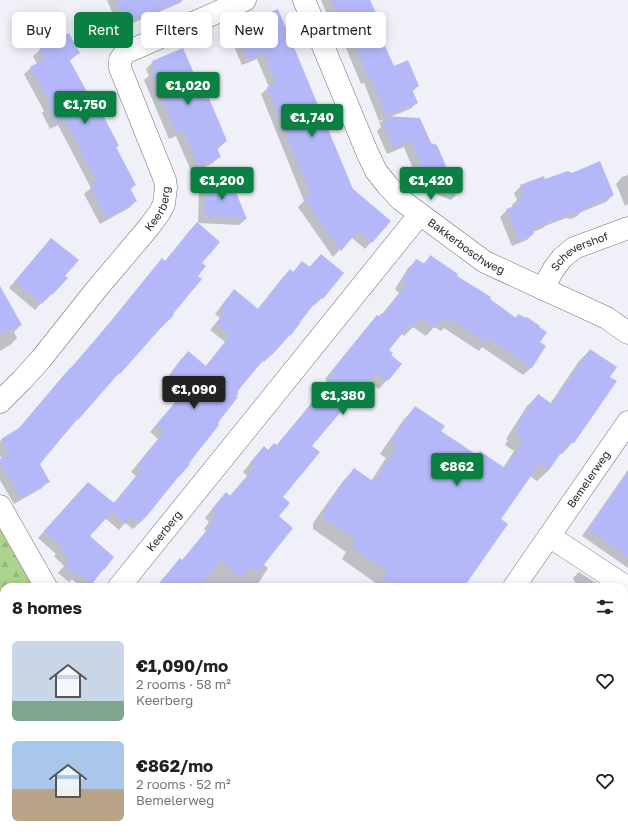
<!DOCTYPE html>
<meta charset="utf-8">
<style>
:root{--surface:#fff;--page:#f6f6f6;--text:#202124;--muted:#757577;--accent:#0b8043}
body{margin:0;font-family:"Golos Text",sans-serif;background:var(--page);color:var(--text);height:100vh;display:flex;flex-direction:column;font-size:15px;white-space:nowrap}
*{box-sizing:border-box;margin:0}
p{font-size:13px;color:var(--muted)}
.icon{flex:none;width:22px;height:22px;fill:none;stroke:currentColor;stroke-width:2;stroke-linecap:round;stroke-linejoin:round}
.map{position:relative;flex:1;overflow:hidden}
.panel{position:absolute;left:0px;top:583px;width:628px;height:256px;display:flex;flex-direction:column;background:var(--surface);border-radius:12px 12px 0 0;box-shadow:0 2px 10px #0003}
.panel>*{flex:none}
.hud{position:absolute;left:12px;top:12px;width:400px;height:36px;display:flex;gap:8px}
.price{position:absolute;translate:-50% -34px;padding:0 9px;border-radius:4px;background:var(--accent);color:#fff;font-size:13px;line-height:26px;filter:drop-shadow(0 1px 2px #0008)}
.price::after{content:'';position:absolute;left:50%;top:24px;width:12px;height:9px;margin-left:-6px;background:inherit;clip-path:polygon(0 0,100% 0,50% 100%)}
.price.current{background:#222;color:#fff}
ul{padding:0;list-style:none}
li{display:flex;align-items:center;gap:12px;height:100px;padding:0 12px}
li span{display:grid;place-items:center;flex:none;width:112px;height:80px;border-radius:6px;color:#555}
li>.icon{margin-inline-start:auto}
span .icon{width:48px;height:48px;fill:#fffc;stroke-width:1}
li b{font-size:17px}
h2{display:flex;justify-content:space-between;align-items:center;height:48px;padding:0 12px;font-size:17px}
.pill{padding:0 14px;border-radius:6px;background:var(--surface);box-shadow:0 2px 10px #0003;font-size:14px;line-height:36px}
.pill.current{background:var(--accent);color:#fff}
.map>svg:first-child{display:block}
</style>
<div class="map">
<svg width="628" height="839" viewBox="0 0 628 839">
<defs>
<pattern id="forest-firs" width="22" height="20" patternUnits="userSpaceOnUse"><rect width="22" height="20" fill="#acd48e"/><path d="M5 1l3.5 6h-7zM16 11l3.5 6h-7z" fill="#94b67a"/></pattern>
</defs>
<rect width="100%" height="100%" fill="#eff0f8"/>
<path fill="url(#forest-firs)" d="M0 520 38 587H4V602L0 596Z
M0 709 4 716V751L0 744Z"/>
<path fill="#0003" d="M107 0H183L180 3 119 29Z
M321 0H369L384 33 380 37 393 67 418 86 412 92 417 103 410 109 390 117 430 144 457 194 451 200 421 188 404 147 387 154 377 131 381 127 379 123 384 119 379 121 364 83 361 84 343 41 339 43Z
M251 21 352 189 389 221 365 249 351 237 333 257 298 207 304 201 261 94 269 87 257 59 242 65 235 49 242 42 249 40 244 28Z
M40 50 79 53 72 59 69 61 86 94 118 145 115 148 135 185 130 190 136 201 129 208 100 224 84 194 91 188 58 125 50 129 42 113 44 111 24 74 31 68 37 64 33 56Z
M153 62 205 100 226 141 219 148 217 149 220 156 213 163 192 173 176 136 169 139 144 80 149 76 146 69Z
M628 175V204L625 206 616 184 622 177Z
M544 180 613 195 606 202 581 212 576 217 570 219 566 218 545 226 543 228 533 232V234L527 240 512 246 500 217 507 210 513 208 512 205 517 200 514 193 521 186Z
M206 182 246 219 239 225 198 223 199 189Z
M197 224 201 264 156 332 119 373 112 380V379L39 464 48 481 42 488 14 504 0 480V460L2 459 0 456V441L18 430 63 376 70 369 101 333 156 266 162 259 165 262 190 230Z
M45 246 64 276 67 278 45 301 44 300 35 310 9 288Z
M321 255 343 273 322 298 315 305 313 303 271 355 264 362 263 361 260 364 236 392 172 482 146 517 133 529 125 523 119 530 105 518 89 536 104 569 91 584 88 587H81L72 579 69 582 58 573 64 566 54 556 56 554 38 538 81 490 114 503 136 476 131 472 158 439 150 432 179 398 162 385 181 359 188 353 205 367 225 342 210 330 220 318 215 314 228 297 257 310 283 277 290 271 292 273 309 267Z
M430 257 515 318 519 315 539 343 532 367 523 375 482 347 479 351 444 328 441 331 434 327 426 336 413 327 404 336 401 333 387 350 390 355 401 364 379 389 368 381 352 400 344 408H342L310 446 281 497 278 516 263 564 268 568 256 587H156L172 568 180 560 182 561 206 531 204 529 209 522 205 518 218 502 226 494 229 497 247 476 243 472 256 456 264 448 268 451 276 446 321 392 319 390 327 381 325 379 364 331 377 316 379 317 382 314 399 293 395 289 408 268 417 260 423 264Z
M0 288 21 325 14 332 17 338 10 345 0 351Z
M590 350 609 378 573 442 562 454H559L549 470 537 481 530 476 500 520 463 587H375L377 584 342 559 346 552 313 529V523L343 481 354 469 371 481 386 458 380 454 404 419 415 408 440 432 476 456 503 468 514 451 505 445 508 440 506 439 527 406 538 395 550 404 579 361Z
M628 470V568L582 536Z
M579 572 602 587H577L573 578Z
M624 639 628 641V725L624 730Z
M156 835H229L231 839H158Z
M280 835H302L298 839 294 837 292 839H286Z
M404 835H525L531 838 402 839Z"/>
<path fill="#b5b8f8" d="M116 0H179L180 1 126 23Z
M331 0H370L385 33 380 35 394 66 408 60 419 86 412 89 418 103 385 115 371 77 368 78 350 35 346 37Z
M278 9 353 189 391 221 372 243 358 231 341 251 304 199 311 195 267 87 276 83 264 53 248 59 241 41 256 36 250 20Z
M69 33 80 53 69 59 87 92 90 90 119 146 116 147 136 185 130 188 137 201 107 218 90 187 98 183 64 119 57 123 48 106 51 104 30 67 45 59 39 49Z
M183 48 205 99 209 98 227 141 216 146 221 157 199 167 183 130 176 133 151 73 156 70 152 61Z
M386 116 420 118 431 143 437 145 458 194 428 181 411 141 394 148 383 123 388 121Z
M600 161 614 195 586 207 584 211 577 213 573 212 532 229 534 234 519 240 506 209 520 204 518 198 524 195 520 185 544 176 545 179 568 171 572 173Z
M206 181 232 183 247 219 204 216Z
M197 222 220 242 202 263 206 266 198 276 202 279 173 314 174 315 158 331 120 374 119 373 78 420 77 419 40 464 50 482 21 498 0 462V459L9 454 1 439 19 428 70 368H71L108 325 162 258 165 261Z
M51 238 79 260 65 276 68 278 52 295 51 293 42 304 15 281Z
M321 254 344 273 323 299 320 297 300 322H301L291 335H290L271 356 270 355 267 358 266 357 250 376 237 392 239 393 236 396 238 397 220 420 218 424 219 425 189 463 190 464 180 476H179L146 517 145 516 140 523 132 516 126 524 112 512 90 536 114 557 104 570 103 569 92 584 79 573 76 576 64 566 70 559 60 549 62 547 44 531 88 482 114 503 142 469 137 465 164 432 156 425 185 391 168 377 188 351 206 366 231 335 216 323 225 311 221 307 234 289 258 309 290 269 293 272 302 261 310 267Z
M430 255 458 274 457 276 491 297 490 299 516 318 518 314 526 318 527 317 540 326 539 327 547 332 540 342 546 346 532 368 490 339 487 343 452 320 450 324 442 318 435 328 421 319 413 328 409 325 389 350 393 353 391 355 402 364 388 381 377 373 353 401H335L344 408 312 446 320 452 283 497 290 503 279 516 293 528 258 572 250 567 241 578 221 560 199 587H156L180 558 182 560 214 522 211 520 217 513 212 509 226 492 230 496 255 467 250 463 264 446 268 450 274 443 277 445 328 383 326 382 335 372 332 371 372 321 377 315 379 316 382 313 383 314 407 284 402 281 416 259 425 264Z
M0 286 22 325 0 334Z
M590 349 617 367 610 377 617 381 574 443H568L549 470 540 463 501 519 508 524 464 587H395L383 578 388 572 352 547 356 540 324 518V511L354 468 374 482 397 447 390 442 415 406 445 426 441 431 477 455 480 451 505 468 524 440 515 433 518 429 516 427 538 394 552 404Z
M628 472V557L588 529Z"/>
<g fill="none" stroke-linecap="round" stroke-linejoin="round">
<defs>
<g id="minor">
<path id="s1" d="M304 0 367 152 376 171 388 186 401 200 485 262 607 318 628 333"/>
<path id="s2" d="M543 289 553 270 562 258 574 248 628 228"/>
<path id="s3" d="M0 402 22 380 41 359 95 291 149 227 160 212 164 204 166 187 165 180 120 68V60L125 53 245 0"/>
<path d="M0 506 46 587"/>
<path d="M549 536 628 588"/>
<path id="s4" d="M119 587 420 214"/>
<path id="s5" d="M514 587 628 422"/>
<path d="M624 821 628 815"/>
<path d="M254 835 257 839"/>
<path d="M345 839 347 835"/>
<path d="M613 839 615 835"/>
</g>
<path id="major" d="M0 648 4 654
M100 835 102 839
M123 835 125 839"/>
</defs>
<use href="#minor" stroke="#717178" stroke-width="23"/>
<use href="#major" stroke="#a07848" stroke-width="23"/>
<use href="#minor" stroke="#fff" stroke-width="22"/>
<use href="#major" stroke="#eec89b" stroke-width="22"/>
</g>
<g text-anchor="middle" stroke-width="3" stroke-linejoin="round" paint-order="stroke">
<g font-size="11" fill="#262729" stroke="#fefefe">
<text dy="4" stroke="none"><textPath href="#s3" startOffset="251">Keerberg</textPath></text>
<text dy="4" stroke="none"><textPath href="#s1" startOffset="304">Bakkerboschweg</textPath></text>
<text dy="4" stroke="none"><textPath href="#s2" startOffset="55">Schevershof</textPath></text>
<text dy="4" stroke="none"><textPath href="#s5" startOffset="131">Bemelerweg</textPath></text>
<text dy="4" stroke="none"><textPath href="#s4" startOffset="72">Keerberg</textPath></text>
</g>
</g>
</svg>
<b class="price" style="left:188px;top:106px">€1,020</b>
<b class="price" style="left:85px;top:125px">€1,750</b>
<b class="price" style="left:312px;top:138px">€1,740</b>
<b class="price" style="left:222px;top:201px">€1,200</b>
<b class="price" style="left:431px;top:201px">€1,420</b>
<b class="price current" style="left:194px;top:410px">€1,090</b>
<b class="price" style="left:343px;top:416px">€1,380</b>
<b class="price" style="left:457px;top:487px">€862</b>
<div class="hud">
<a class="pill">Buy</a>
<a class="pill current">Rent</a>
<a class="pill">Filters</a>
<a class="pill">New</a>
<a class="pill">Apartment</a>
</div>
<section class="panel">
<h2>8 homes<svg class="icon" aria-label="filters" viewBox="0 0 24 24"><path d="M4 7h16M4 17h16"/><circle cx="9" cy="7" r="2"/><circle cx="15" cy="17" r="2"/></svg></h2>
<ul>
<li><span style="background:linear-gradient(#c9d6e8 75%,#7fa58c 0)"><svg class="icon" aria-label="home" viewBox="0 0 24 24"><path d="M3 11l9-7 9 7M6 9v11h12V9"/></svg></span><div><b>€1,090/mo</b><p>2 rooms · 58 m²</p><p>Keerberg</p></div><svg class="icon" aria-label="heart" viewBox="0 0 24 24"><path d="M12 20l-8-8c-3-5 5-10 8-4 3-6 11-1 8 4z"/></svg></li>
<li><span style="background:linear-gradient(#a9c7e8 60%,#b9a48a 0)"><svg class="icon" aria-label="home" viewBox="0 0 24 24"><path d="M3 11l9-7 9 7M6 9v11h12V9"/></svg></span><div><b>€862/mo</b><p>2 rooms · 52 m²</p><p>Bemelerweg</p></div><svg class="icon" aria-label="heart" viewBox="0 0 24 24"><path d="M12 20l-8-8c-3-5 5-10 8-4 3-6 11-1 8 4z"/></svg></li>
</ul>
</section>
</div>
